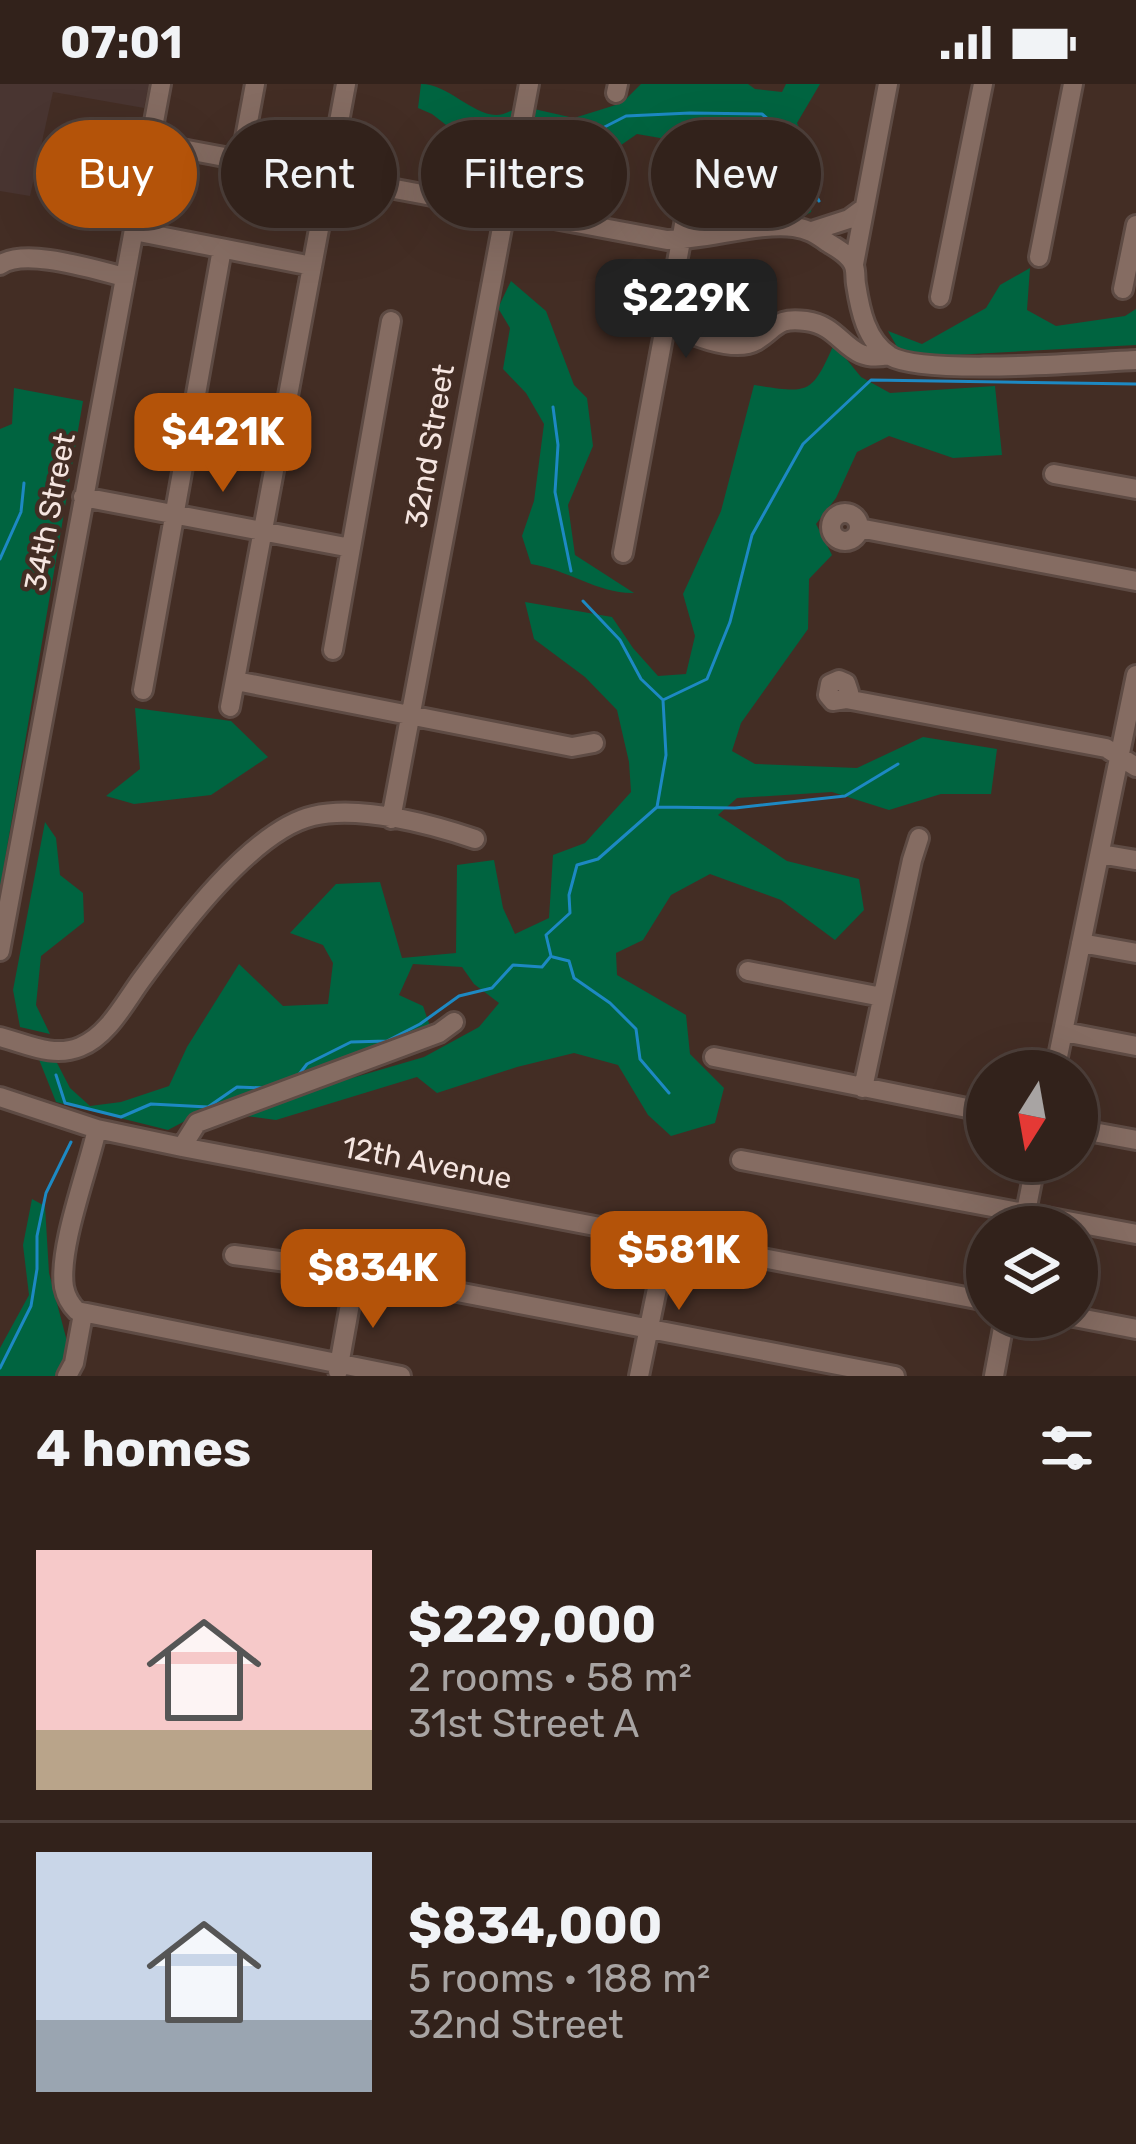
<!DOCTYPE html>
<meta charset="utf-8">
<style>
:root{--surface:#32221b;--page:#3a2a24;--text:#f1f3f6;--muted:#a8a4a3;--line:#4d3f3a;--accent:#b45309}
body{margin:0;font-family:Rubik,sans-serif;background:var(--page);color:var(--text);height:100vh;display:flex;flex-direction:column;font-size:45px;white-space:nowrap}
*{box-sizing:border-box;margin:0}
p{font-size:39px;color:var(--muted)}
.icon{flex:none;width:66px;height:66px;fill:none;stroke:currentColor;stroke-width:2;stroke-linecap:round;stroke-linejoin:round}
.map{position:relative;height:1292px;overflow:hidden}
.drawer{display:flex;flex-direction:column;background:var(--surface);flex:1}
.drawer>*{flex:none}
.banner{position:absolute;left:36px;top:36px;width:1065px;height:108px;display:flex;gap:24px}
.needle{width:78px;rotate:191deg}
.tools{position:absolute;left:966px;top:966px;display:grid;gap:24px}
.tools a{display:grid;place-items:center;width:132px;height:132px;border-radius:50%;background:var(--surface);box-shadow:0 12px 48px #0002,0 0 0 3px var(--line);font-size:60px}
.price{position:absolute;translate:-50% -102px;padding:0 27px;border-radius:24px;background:var(--accent);color:#fff;font-size:39px;line-height:78px;filter:drop-shadow(0 3px 6px #0008)}
.price::after{content:'';position:absolute;left:50%;top:72px;width:36px;height:27px;margin-left:-18px;background:inherit;clip-path:polygon(0 0,100% 0,50% 100%)}
.price.active{background:#222;color:#fff}
ul{padding:0;list-style:none}
li{display:flex;align-items:center;gap:36px;height:300px;padding:0 36px}
li+li{border-top:3px solid var(--line)}
li span{display:grid;place-items:center;flex:none;width:336px;height:240px;border-radius:0px;color:#555}
li>.icon{margin-inline-start:auto}
span .icon{width:144px;height:144px;fill:#fffc;stroke-width:1}
li b{font-size:51px}
h2{display:flex;justify-content:space-between;align-items:center;height:144px;padding:0 36px;font-size:51px}
.tag{padding:0 42px;border-radius:54px;background:var(--surface);box-shadow:0 12px 48px #0002,0 0 0 3px var(--line);font-size:42px;line-height:108px}
.tag.active{background:var(--accent);color:#fff}
.status{display:flex;justify-content:space-between;align-items:center;height:84px;padding:0 60px;background:var(--surface);direction:ltr}
.status svg{height:33px;fill:currentColor}
.map>svg:first-child{display:block}
</style>
<div class="status"><b>07:01</b><svg viewBox="0 0 49 12"><path d="M0 12V9h3v3zM5 12V6h3v6zM10 12V3h3v9zM15 12V0h3v12zM26 1h20v11H26zM47 4h2v5h-2z"/></svg></div>
<div class="map">
<svg width="1136" height="1292" viewBox="0 0 1136 1292">
<rect width="100%" height="100%" fill="#432d24"/>
<path fill="#493531" d="M0 0H149L144 24 53 8 30 112 0 107Z"/>
<path fill="#006440" d="M421 0C448 0 471 30 496 31 503 31 509 27 516 25L509 70 473 62 432 30 418 24Z
M641 0H748L755 5 782 8 786 0H820L797 39 818 86 811 128 799 135 779 121 774 74 741 51 683 58 637 50 601 75 560 71 529 58 534 25 574 34 622 19Z
M1030 184 1027 226 1056 242 1125 232 1136 225V261L917 273 900 268 888 247 922 260 986 224 1000 201Z
M511 197 546 227 574 301 587 314 593 362 568 421 575 471 634 509C599 510 566 485 531 480L522 452 534 417 544 340 526 309 503 285 510 244 498 224Z
M834 260 861 293 890 309 995 302 1002 371 953 374 889 352 857 368 836 414 816 440 832 471 809 495 808 545 741 639 732 667 755 680 857 684 923 653 997 665 991 710H941L889 726 832 708 737 714 718 731 787 777 859 795 864 826 835 856 781 816 710 790 671 811 643 856 616 869 617 891 686 931 690 970 724 1004 715 1039 671 1052 648 1031 618 981 574 969 517 983 437 1009 417 993 276 1036 246 1032 342 997 424 973 479 943 499 919 474 900 462 883 413 880 399 911 423 922 430 942 202 1028 168 1046 56 1018 38 973 56 977 70 1004 90 1022 121 1018 169 1002 187 963 239 880 283 922 328 920 333 879 323 861 290 849 336 800 380 798 402 874 456 869 457 781 494 776 503 824 515 850 549 834 553 771 585 759 631 708 629 678 617 626 585 593 534 555 525 518 612 533 633 564 658 592 686 590 695 552 683 510 721 427 754 301C809 309 811 312 834 260Z
M14 304 83 317 0 805V345L12 340Z
M135 624 231 637 268 673 211 711 134 720 106 712 140 685Z
M45 738 56 754 60 791 83 809 84 838 41 872 36 921 50 950 20 943 13 906Z
M32 1115 45 1122 49 1189 69 1265 59 1292H0V1264L29 1211 23 1161Z"/>
<g fill="none" stroke-linecap="round" stroke-linejoin="round">
<path stroke="#1d89c3" stroke-width="3" d="M545 45 560 41 587 52 626 32 690 29 762 30 785 50 819 117
M553 323 558 361 555 408 571 487
M0 475 21 428 24 399
M583 517 620 556 641 595 663 616
M657 723 735 724 845 712 898 680
M553 873 569 877 574 894 610 919 636 945 640 975 669 1009
M56 991 65 1019 121 1033 151 1020 208 1023 237 1003 265 1004
M297 993 307 980 351 958 387 957 420 940 459 912 492 904 513 881 542 883 551 872 546 851 570 829 569 811 577 781 598 775 657 723 666 671 663 616 707 595 730 538 752 451 803 360 871 296 1136 300
M0 1284 31 1222 37 1185V1152L46 1109 71 1058"/>
<defs>
<path id="minor" d="M616 9 618 0
M150 59 667 156C707 156 759 138 794 143 808 145 816 150 827 158 837 164 850 171 854 182 856 188 855 194 856 200 860 226 866 257 890 272 924 292 1089 278 1136 276
M241 76 255 0
M134 147 312 182
M812 147 849 135 864 124
M1039 173 1073 0
M854 180 888 0
M0 181C25 163 95 186 125 193
M1123 205 1136 141
M940 213 983 0
M666 238C686 249 733 270 756 257 777 244 776 233 806 237 845 242 845 281 889 271
M1054 390 1136 405
M83 413 351 464
M831 443a14 14 0 1 1 28 0a14 14 0 1 1-28 0Z
M859 444 1136 497
M623 469 696 76
M333 566 391 237
M236 597 572 663 594 659
M143 606 222 165
M846 615 849 608 846 599 839 596 830 600 828 611 833 617 846 615 1106 664 1136 683
M230 623 346 0
M391 735 529 0
M1100 770 1136 776
M1081 859 1136 869
M0 867 161 0
M748 887 882 913
M1064 948 1136 962
M0 953C27 960 53 974 80 963 108 952 125 918 142 895 178 846 252 746 313 732 359 721 430 740 475 755
M714 973 987 1028
M1055 987 1136 591
M863 1004 912 776 919 754
M0 1013 97 1045 182 1063 987 1217
M97 1045C88 1086 58 1164 64 1203 66 1213 70 1220 77 1227L401 1292
M1077 1045 1136 1056
M182 1063 197 1039 439 949 454 938
M741 1076 1136 1150
M1023 1143 1036 1077
M234 1171 309 1181 355 1192 379 1193 895 1292
M1074 1233 1136 1245
M338 1287 355 1192
M67 1292 74 1279 83 1230
M639 1292 667 1156
M994 1292 1005 1233"/>
</defs>
<use href="#minor" stroke="#5e4b44" stroke-width="24"/>
<use href="#minor" stroke="#856c62" stroke-width="18"/>
</g>
<g text-anchor="middle" stroke-width="9" stroke-linejoin="round" paint-order="stroke">
<g font-size="30" fill="#f5e5e0" stroke="#432d24">
<text transform="translate(430 362) rotate(-80)" y="10">32nd Street</text>
<text transform="translate(50 428) rotate(-79)" y="10">34th Street</text>
<text transform="translate(427 1079) rotate(11)" y="10">12th Avenue</text>
</g>
</g>
</svg>
<div class="tools">
<a><svg class="needle" viewBox="-14 -14 28 28"><path d="M0-13l5 13h-10z" fill="#e53935"/><path d="M0 13l5-13h-10z" fill="#a8a4a3"/></svg></a>
<a><svg class="icon" aria-label="layers" viewBox="0 0 24 24"><path d="M12 4l9 5-9 5-9-5zM3 14l9 5 9-5"/></svg></a>
</div>
<b class="price active" style="left:686px;top:277px">$229K</b>
<b class="price" style="left:223px;top:411px">$421K</b>
<b class="price" style="left:679px;top:1229px">$581K</b>
<b class="price" style="left:373px;top:1247px">$834K</b>
<div class="banner">
<a class="tag active">Buy</a>
<a class="tag">Rent</a>
<a class="tag">Filters</a>
<a class="tag">New</a>
</div>
</div>
<section class="drawer">
<h2>4 homes<svg class="icon" aria-label="filters" viewBox="0 0 24 24"><path d="M4 7h16M4 17h16"/><circle cx="9" cy="7" r="2"/><circle cx="15" cy="17" r="2"/></svg></h2>
<ul>
<li><span style="background:linear-gradient(#f6c9c9 75%,#b9a48a 0)"><svg class="icon" aria-label="home" viewBox="0 0 24 24"><path d="M3 11l9-7 9 7M6 9v11h12V9"/></svg></span><div><b>$229,000</b><p>2 rooms · 58 m²</p><p>31st Street A</p></div></li>
<li><span style="background:linear-gradient(#c9d6e8 70%,#9aa5b1 0)"><svg class="icon" aria-label="home" viewBox="0 0 24 24"><path d="M3 11l9-7 9 7M6 9v11h12V9"/></svg></span><div><b>$834,000</b><p>5 rooms · 188 m²</p><p>32nd Street</p></div></li>
</ul>
</section>
